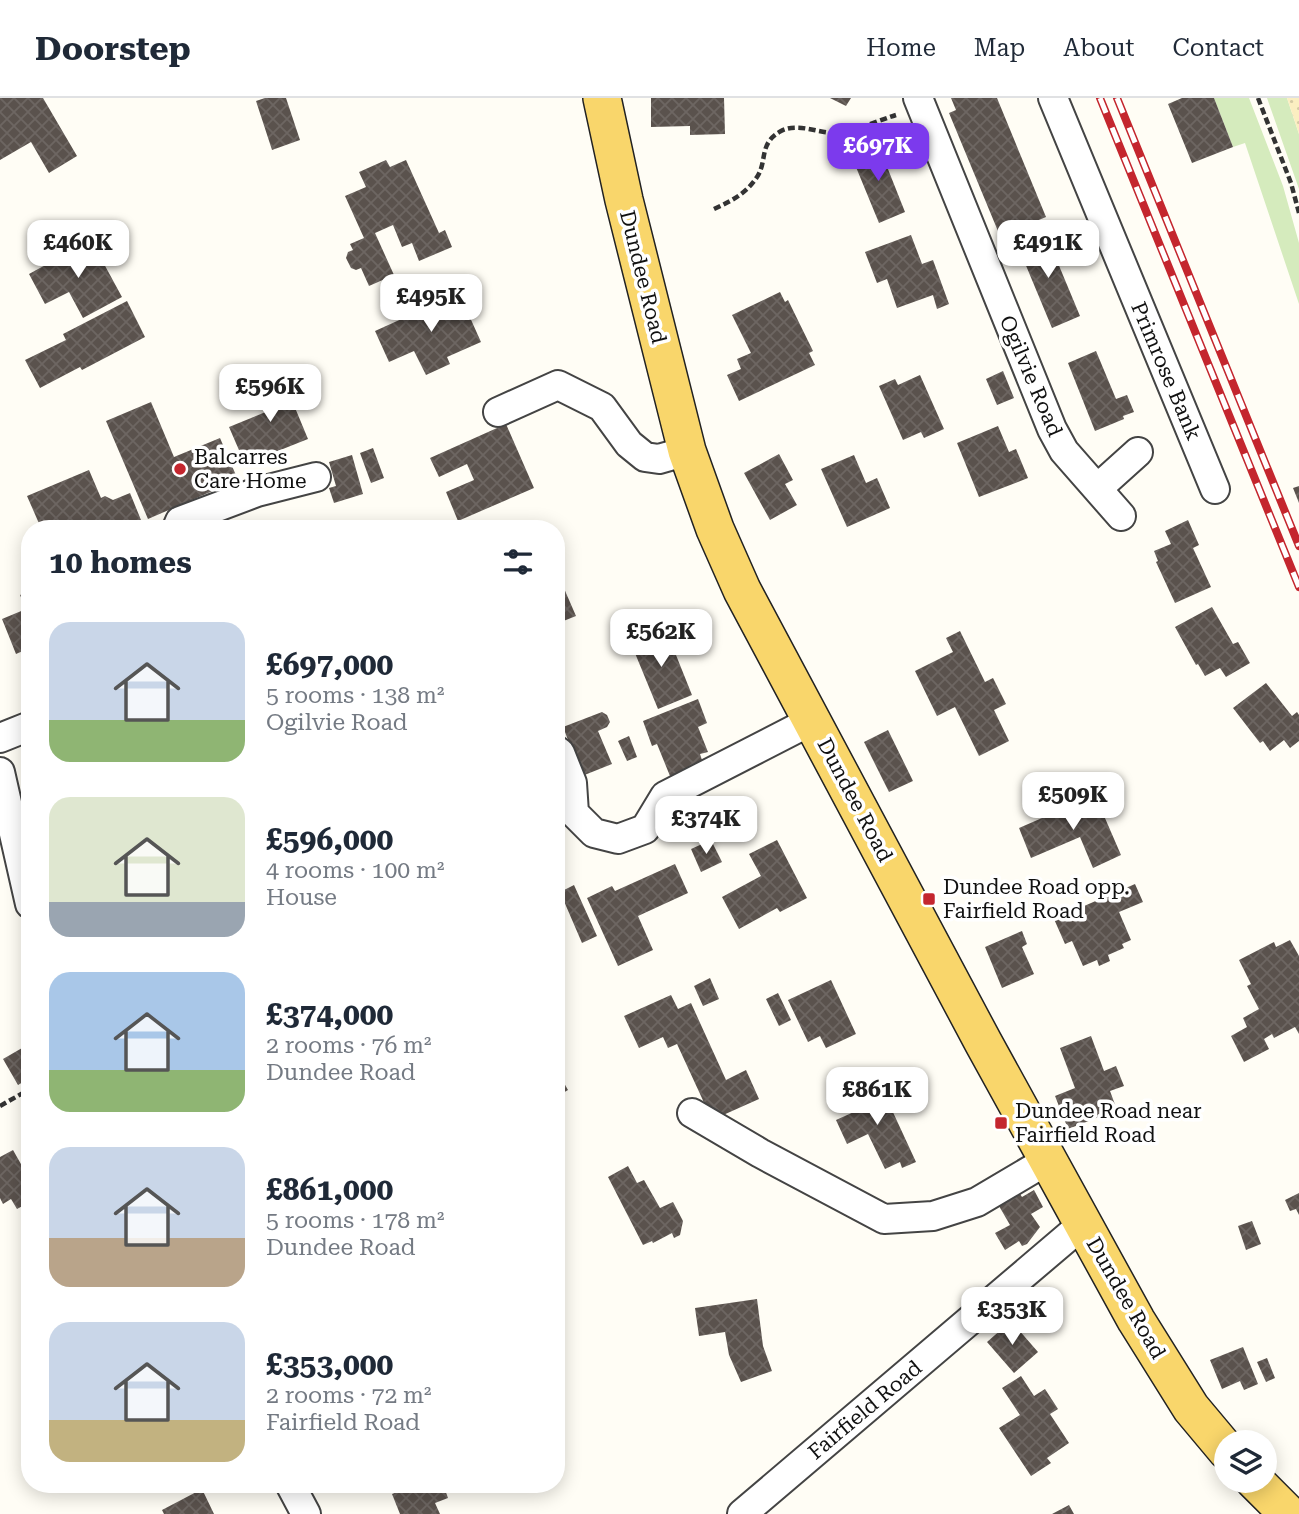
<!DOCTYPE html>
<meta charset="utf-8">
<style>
:root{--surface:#fff;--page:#f6f6f7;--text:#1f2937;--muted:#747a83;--line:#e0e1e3;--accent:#7c3aed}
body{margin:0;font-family:"Roboto Serif",serif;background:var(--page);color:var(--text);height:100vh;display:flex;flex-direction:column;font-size:26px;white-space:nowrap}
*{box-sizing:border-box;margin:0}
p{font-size:23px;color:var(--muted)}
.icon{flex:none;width:38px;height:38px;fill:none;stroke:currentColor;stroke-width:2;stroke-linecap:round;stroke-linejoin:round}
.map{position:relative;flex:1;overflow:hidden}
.panel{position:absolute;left:21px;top:422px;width:544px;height:973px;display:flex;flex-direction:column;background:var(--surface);border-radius:28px;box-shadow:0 4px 18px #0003}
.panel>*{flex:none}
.tools{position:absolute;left:1214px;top:1332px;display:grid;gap:14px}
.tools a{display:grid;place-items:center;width:63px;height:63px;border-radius:50%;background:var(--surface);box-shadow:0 4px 18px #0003;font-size:35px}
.price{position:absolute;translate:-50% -60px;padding:0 16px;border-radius:14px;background:#fff;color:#222;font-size:23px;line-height:46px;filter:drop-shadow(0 2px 4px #0008)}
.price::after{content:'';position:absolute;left:50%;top:42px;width:21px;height:16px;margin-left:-10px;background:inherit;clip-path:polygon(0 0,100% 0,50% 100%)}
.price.active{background:var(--accent);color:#fff}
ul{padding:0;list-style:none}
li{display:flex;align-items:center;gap:21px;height:175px;padding:0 28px}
li span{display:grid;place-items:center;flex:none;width:196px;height:140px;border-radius:21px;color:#555}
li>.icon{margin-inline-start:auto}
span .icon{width:84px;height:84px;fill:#fffc;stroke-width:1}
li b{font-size:30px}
h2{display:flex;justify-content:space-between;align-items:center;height:84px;padding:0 28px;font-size:30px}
header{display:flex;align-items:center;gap:42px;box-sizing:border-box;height:98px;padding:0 35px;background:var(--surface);border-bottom:2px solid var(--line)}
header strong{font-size:33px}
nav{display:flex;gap:38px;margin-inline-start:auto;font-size:24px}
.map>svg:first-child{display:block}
</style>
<header>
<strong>Doorstep</strong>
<nav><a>Home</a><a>Map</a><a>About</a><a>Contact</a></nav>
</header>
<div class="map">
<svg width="1299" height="1416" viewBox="0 0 1299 1416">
<defs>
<pattern id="sand-dots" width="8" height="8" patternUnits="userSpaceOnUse" patternTransform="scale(1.75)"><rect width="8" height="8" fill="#fbeec1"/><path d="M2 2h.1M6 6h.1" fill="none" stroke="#d6cba5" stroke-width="1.8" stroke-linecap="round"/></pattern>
<pattern id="building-cross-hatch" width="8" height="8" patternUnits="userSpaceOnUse" patternTransform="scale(1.75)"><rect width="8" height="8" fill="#5a524d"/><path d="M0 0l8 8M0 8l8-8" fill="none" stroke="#6d6662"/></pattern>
</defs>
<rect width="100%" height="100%" fill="#fffdf5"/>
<path fill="#d5ebbd" d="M1214 0H1249L1283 88 1299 145V206L1245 45 1233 49Z
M1267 0H1287L1299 36V91Z"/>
<path fill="url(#sand-dots)" d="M1287 0H1299V36Z"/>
<path fill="url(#building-cross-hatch)" d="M0 0H43L77 58 49 75 31 44 0 62Z
M265 0H286L300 42 272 52 256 3Z
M651 0H724L725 36 690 37V28L651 29Z
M830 0H851L846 8Z
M951 0H997L1046 119 1000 138 949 15 956 12Z
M1182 0H1214L1233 49 1192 65 1168 6Z
M878 46 905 114 879 125 851 57Z
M386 62 390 69 406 62 439 135 445 132 452 149 419 163 412 145 402 149 393 127 375 135 394 177 369 188 361 170 356 172 351 170 346 160 348 154 353 152 350 146 364 140 345 98 366 89 359 74Z
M1045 134 1080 218 1052 230 1017 146Z
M911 137 922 166 933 162 949 206 937 211 933 197 897 210 887 181 877 185 865 154Z
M91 142 122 199 83 220 69 194 45 206 29 176Z
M780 194 785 204 788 202 813 253 809 255 815 267 739 303 727 277 741 271 737 261 751 255 732 217Z
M459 195 481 244 447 259 450 266 426 277 414 253 389 264 375 233Z
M127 203 145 239 82 272 80 269 40 290 25 262 66 242 63 236Z
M1096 253 1116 301 1127 297 1134 314 1123 318 1124 321 1095 333 1068 265Z
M1003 273 1014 300 997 307 986 281Z
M281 276 308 341 245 366 229 329 268 313 257 286Z
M920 277 944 331 924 340 921 334 903 342 879 288 895 281 898 287Z
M151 304 174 359 220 340 238 382 148 421 106 323Z
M506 326 534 390 458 423 446 394 474 382 467 366 439 379 430 360Z
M998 328 1009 354 1016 351 1028 380 979 399 957 345Z
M373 350 384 380 371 385 360 355Z
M779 356 793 382 785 386 797 407 770 422 744 375Z
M352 357 363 396 334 405 329 390 336 388 329 364Z
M854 357 866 385 877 380 890 410 847 429 821 371Z
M89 372 101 400 105 398 113 402 130 395 141 422 122 430H110L108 425 95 430H41L27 398Z
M1299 388V405L1293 390Z
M1188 422 1199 447 1193 450 1211 489 1175 505 1156 464 1158 463 1154 453 1171 446 1165 433Z
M556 472 576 518 556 526Z
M30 492V550L16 556 2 521 26 511 20 497Z
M1212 509 1233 546 1238 544 1250 565 1226 579 1220 570 1205 578 1198 566 1196 567 1175 529Z
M661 531 666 544 670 542 692 597 658 611 630 543Z
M960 533 985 584 993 580 1006 606 994 612 1009 643 979 658 955 609 937 618 915 573 953 554 946 540Z
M1266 585 1292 618 1297 614 1299 617V643L1290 650 1284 642 1270 653 1263 643 1260 645 1233 610Z
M698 601 707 625 698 629 708 654 700 656 703 665 670 678 657 646 652 648 643 623Z
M602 614 607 617 610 624 607 629 598 633 612 666 582 678 563 629Z
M888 632 913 683 889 694 864 644Z
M629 638 637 659 627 663 618 643Z
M1095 697 1121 757 1093 770 1080 739 1031 760 1019 730Z
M711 742 722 764 701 774 691 751Z
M777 742 807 800 780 814 777 810 739 831 722 799 761 778 749 756Z
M675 766 688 795 638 818 653 852 618 868 587 800 612 788 615 793Z
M1135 786 1143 804 1119 814 1131 842 1122 846 1124 850 1108 857 1110 863 1099 868 1097 862 1083 868 1072 843 1065 846 1054 821Z
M574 787 597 838 582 845 560 794Z
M1022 833 1027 846 1022 849 1034 876 1002 890 985 849Z
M1290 842 1299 858V936L1295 929 1274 940 1272 936 1264 941 1269 951 1244 964 1231 938 1247 929 1243 920 1259 911 1247 888 1251 886 1239 862 1274 844 1276 849Z
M710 880 719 901 703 908 694 888Z
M831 882 856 936 826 950 820 938 808 944 788 902Z
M778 895 791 922 779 928 766 901Z
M671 897 678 911 691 905 726 982 746 972 759 1001 712 1022 677 946 668 950 663 939 639 950 624 918Z
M1091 938 1104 973 1116 968 1124 988 1110 993 1117 1012 1068 1031 1055 998 1075 990 1060 950Z
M29 946 30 980 18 987 3 961Z
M556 971 568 992 556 999Z
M879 984 916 1064 902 1070 900 1064 885 1071 868 1036 847 1046 836 1022 856 1013 849 998Z
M13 1052 30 1082V1104L17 1111 11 1101 3 1106 0 1100V1059Z
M628 1068 637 1085 644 1082 660 1110 673 1104 683 1123 680 1137 674 1140 672 1135 653 1145 652 1143 643 1147 608 1079Z
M1034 1092 1043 1109 1031 1116 1040 1129 1027 1146 1022 1148 1019 1143 1005 1152 995 1135 1010 1127 999 1108 1020 1096 1022 1099Z
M1299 1095V1117L1296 1111 1290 1113 1285 1102Z
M1252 1123 1261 1146 1246 1152 1238 1128Z
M757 1201 763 1248 772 1273 741 1284 729 1257 725 1234 699 1238 695 1210Z
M1011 1223 1038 1254 1014 1275 987 1244Z
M1243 1249 1258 1286 1244 1292 1240 1283 1222 1291 1210 1262Z
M1267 1260 1275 1280 1266 1284 1257 1264Z
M1021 1278 1034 1298 1045 1291 1058 1311 1050 1316 1069 1345 1047 1360 1051 1365 1031 1378 999 1330 1020 1317 1002 1290Z
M345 1386H371L349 1395Z
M402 1386H443L448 1400 435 1405 440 1416H400L392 1396 405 1391Z
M202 1391 214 1416H164L162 1412Z
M1069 1407 1074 1416H1052Z"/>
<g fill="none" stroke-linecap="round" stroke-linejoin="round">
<defs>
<path id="minor" d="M918 0 1052 331 1064 353 1121 418
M1053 0 1215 391
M498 314 558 287 602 309 629 346 645 359 659 361 687 353
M1098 390 1138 354
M177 430 180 423 257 394 316 379
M0 640 30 628
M556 652 560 655 572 685 574 715 594 735 618 741 645 731 665 698 813 622
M0 674 30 806
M692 1015 760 1055 884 1121 933 1118 977 1104 1048 1062
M290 1386 306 1416
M742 1416 1083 1126"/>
<path id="major" d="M602 0 624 102 687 353 715 431 742 492 983 944 1136 1222 1191 1310 1227 1353
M1254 1382 1288 1416"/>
</defs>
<use href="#minor" stroke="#444" stroke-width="32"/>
<use href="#major" stroke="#222" stroke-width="40"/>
<path stroke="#333" stroke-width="4.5" stroke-dasharray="7 3.5" stroke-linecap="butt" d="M1258 0 1291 85 1299 115
M714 111C731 103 746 96 757 79 768 62 758 46 781 33 801 23 823 39 845 34 862 30 880 22 896 17
M0 1008 30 991"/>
<use href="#minor" stroke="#fff" stroke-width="28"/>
<use href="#major" stroke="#f9d66b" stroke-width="37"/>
<defs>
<path id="rail" d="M1100 0 1299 489
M1117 0 1299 448"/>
</defs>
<use href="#rail" stroke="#c4262e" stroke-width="8"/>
<use href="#rail" stroke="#fff" stroke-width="5" stroke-dasharray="16" stroke-linecap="butt"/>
</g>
<g fill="#c4262e" stroke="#fff" stroke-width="2.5">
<circle cx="180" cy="371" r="7"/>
<rect x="922" y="794" width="14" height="14" rx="3.5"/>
<rect x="994" y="1018" width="14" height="14" rx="3.5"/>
</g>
<g text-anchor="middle" stroke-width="7" stroke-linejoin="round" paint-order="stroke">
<g font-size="21" fill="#111" stroke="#fff">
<text transform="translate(643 179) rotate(76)" y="7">Dundee Road</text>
<text transform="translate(1166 273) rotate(67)" y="7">Primrose Bank</text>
<text transform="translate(1031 278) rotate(67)" y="7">Ogilvie Road</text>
<text transform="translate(855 702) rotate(62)" y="7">Dundee Road</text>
<text transform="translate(1126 1200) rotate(60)" y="7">Dundee Road</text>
<text transform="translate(865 1312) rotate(-40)" y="7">Fairfield Road</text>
</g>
<g font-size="21" fill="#111" stroke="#fff" text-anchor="start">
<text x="194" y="366">Balcarres<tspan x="194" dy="24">Care Home</tspan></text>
<text x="943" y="796">Dundee Road opp.<tspan x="943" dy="24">Fairfield Road</tspan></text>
<text x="1015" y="1020">Dundee Road near<tspan x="1015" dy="24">Fairfield Road</tspan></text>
</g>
</g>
</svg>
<div class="tools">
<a><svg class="icon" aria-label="layers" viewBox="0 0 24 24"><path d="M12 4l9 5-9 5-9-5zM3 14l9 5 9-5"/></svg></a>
</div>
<b class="price active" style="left:878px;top:85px">£697K</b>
<b class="price" style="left:78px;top:182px">£460K</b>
<b class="price" style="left:1048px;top:182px">£491K</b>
<b class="price" style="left:431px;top:236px">£495K</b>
<b class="price" style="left:270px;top:326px">£596K</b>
<b class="price" style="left:661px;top:571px">£562K</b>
<b class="price" style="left:1073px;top:734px">£509K</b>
<b class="price" style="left:706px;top:758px">£374K</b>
<b class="price" style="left:877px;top:1029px">£861K</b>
<b class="price" style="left:1012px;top:1249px">£353K</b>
<section class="panel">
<h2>10 homes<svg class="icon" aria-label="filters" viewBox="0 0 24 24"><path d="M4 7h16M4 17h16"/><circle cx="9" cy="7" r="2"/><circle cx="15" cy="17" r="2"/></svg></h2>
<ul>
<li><span style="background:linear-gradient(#c9d6e8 70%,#8fb573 0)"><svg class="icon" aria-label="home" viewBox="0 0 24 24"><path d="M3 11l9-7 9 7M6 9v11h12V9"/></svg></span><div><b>£697,000</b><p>5 rooms · 138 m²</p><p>Ogilvie Road</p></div></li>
<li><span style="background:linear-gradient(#dfe7d0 75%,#9aa5b1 0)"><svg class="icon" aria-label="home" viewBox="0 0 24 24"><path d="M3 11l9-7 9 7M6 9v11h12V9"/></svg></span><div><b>£596,000</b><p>4 rooms · 100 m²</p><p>House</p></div></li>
<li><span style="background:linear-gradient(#a9c7e8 70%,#8fb573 0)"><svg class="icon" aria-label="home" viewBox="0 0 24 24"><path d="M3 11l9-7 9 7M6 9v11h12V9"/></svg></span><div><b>£374,000</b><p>2 rooms · 76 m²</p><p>Dundee Road</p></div></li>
<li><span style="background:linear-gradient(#c9d6e8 65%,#b9a48a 0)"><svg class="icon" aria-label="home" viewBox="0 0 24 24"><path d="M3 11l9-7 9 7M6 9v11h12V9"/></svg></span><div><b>£861,000</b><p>5 rooms · 178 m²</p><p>Dundee Road</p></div></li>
<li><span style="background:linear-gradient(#c9d6e8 70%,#c2b280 0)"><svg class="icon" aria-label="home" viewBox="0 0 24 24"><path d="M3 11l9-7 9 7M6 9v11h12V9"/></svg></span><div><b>£353,000</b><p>2 rooms · 72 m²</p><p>Fairfield Road</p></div></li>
</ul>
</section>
</div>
